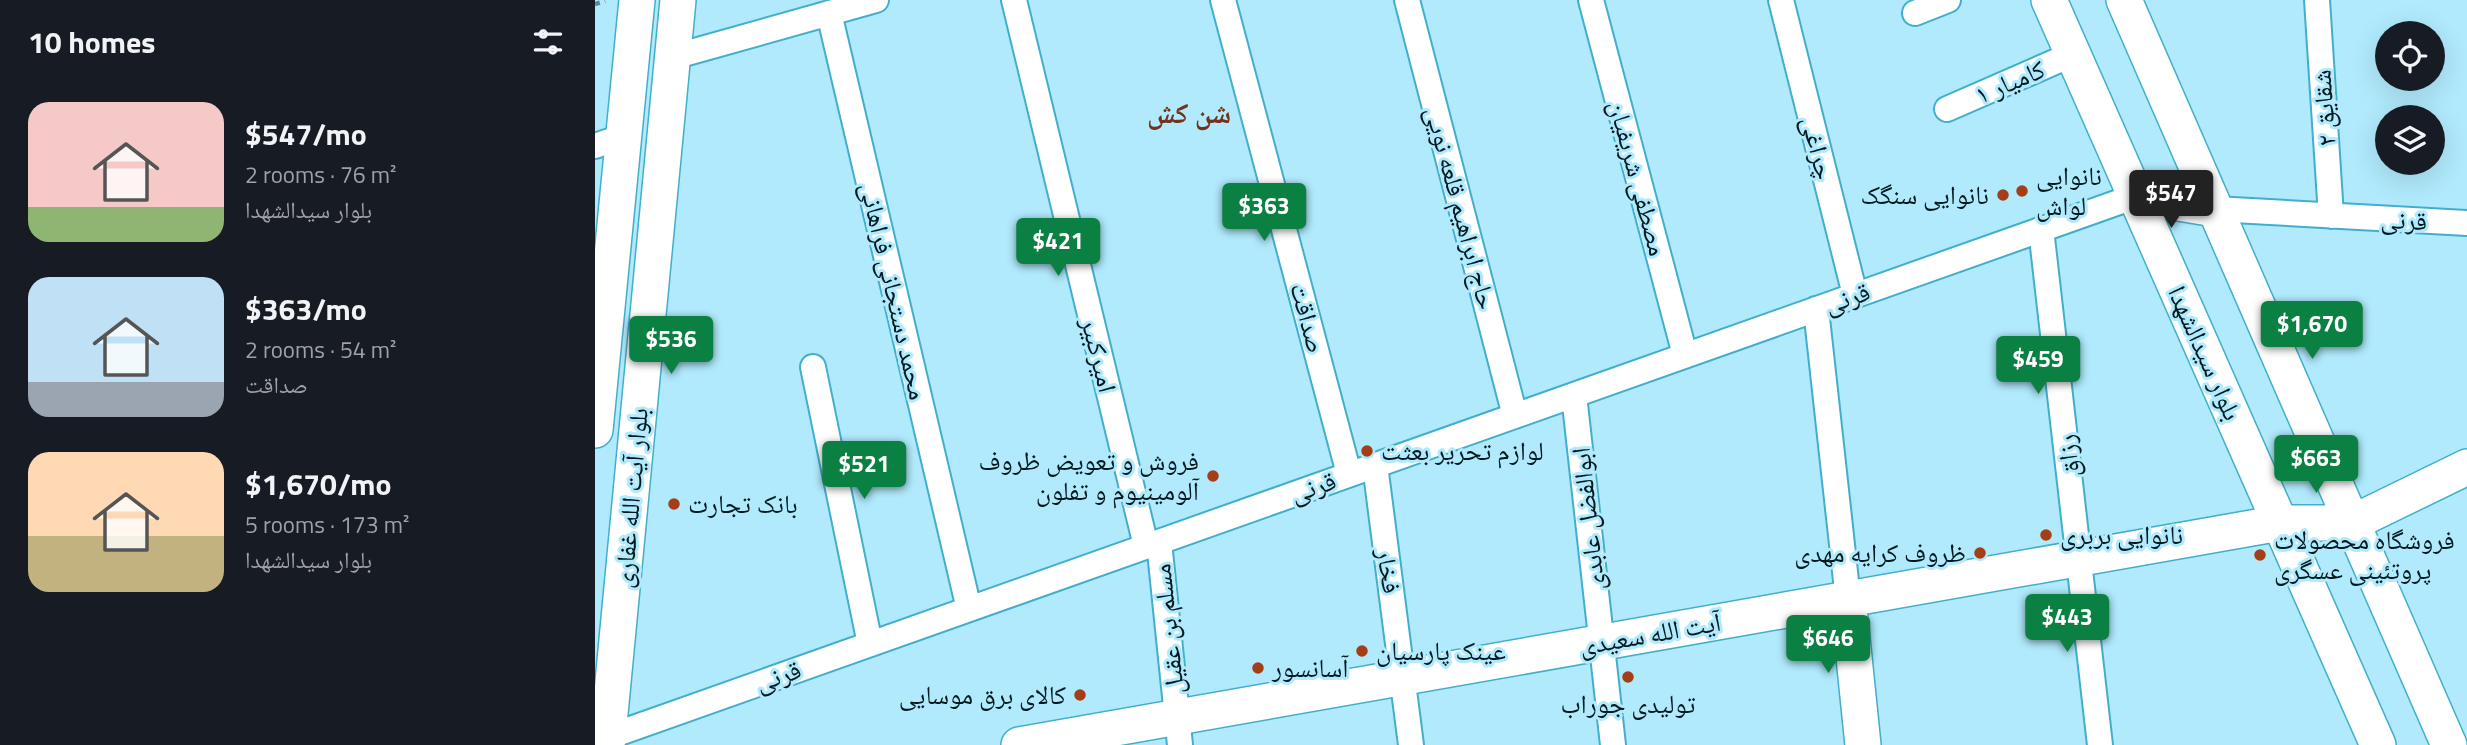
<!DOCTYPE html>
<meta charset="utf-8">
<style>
:root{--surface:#171b24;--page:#20242c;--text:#f1f3f6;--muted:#9ea1a6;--accent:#0b8043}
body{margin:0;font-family:"Titillium Web","Noto Naskh Arabic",sans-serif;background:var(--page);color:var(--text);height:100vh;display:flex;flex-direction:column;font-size:26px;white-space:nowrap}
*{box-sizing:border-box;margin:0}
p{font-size:23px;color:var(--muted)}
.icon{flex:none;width:38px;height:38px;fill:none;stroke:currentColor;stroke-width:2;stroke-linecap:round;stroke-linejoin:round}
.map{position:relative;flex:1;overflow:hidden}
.drawer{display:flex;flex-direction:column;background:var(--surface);width:595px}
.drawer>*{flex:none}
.fabs{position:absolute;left:1780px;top:21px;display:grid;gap:14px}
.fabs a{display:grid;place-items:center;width:70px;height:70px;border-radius:50%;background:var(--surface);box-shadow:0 7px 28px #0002;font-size:35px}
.price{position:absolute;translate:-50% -60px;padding:0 16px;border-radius:7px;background:var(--accent);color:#fff;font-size:23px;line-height:46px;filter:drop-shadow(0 2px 4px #0008)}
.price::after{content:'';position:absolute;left:50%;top:42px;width:21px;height:16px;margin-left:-10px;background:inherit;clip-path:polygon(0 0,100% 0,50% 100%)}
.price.selected{background:#222;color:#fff}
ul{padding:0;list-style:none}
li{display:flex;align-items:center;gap:21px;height:175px;padding:0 28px}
li span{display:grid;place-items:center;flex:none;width:196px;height:140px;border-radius:21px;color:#555}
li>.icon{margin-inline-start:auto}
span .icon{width:84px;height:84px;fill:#fffc;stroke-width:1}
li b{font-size:30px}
h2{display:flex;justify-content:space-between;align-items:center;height:84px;padding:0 28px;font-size:30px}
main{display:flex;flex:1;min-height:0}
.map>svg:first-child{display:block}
</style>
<main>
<section class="drawer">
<h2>10 homes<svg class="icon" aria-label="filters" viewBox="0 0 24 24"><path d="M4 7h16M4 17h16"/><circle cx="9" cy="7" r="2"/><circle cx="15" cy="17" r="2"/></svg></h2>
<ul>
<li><span style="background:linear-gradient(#f6c9c9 75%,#8fb573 0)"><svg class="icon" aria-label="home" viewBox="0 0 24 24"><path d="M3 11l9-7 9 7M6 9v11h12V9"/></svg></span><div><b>$547/mo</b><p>2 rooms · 76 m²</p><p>بلوار سیدالشهدا</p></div></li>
<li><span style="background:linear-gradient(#bfe0f5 75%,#9aa5b1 0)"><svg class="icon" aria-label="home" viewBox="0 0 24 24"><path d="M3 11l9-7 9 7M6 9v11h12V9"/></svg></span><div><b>$363/mo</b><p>2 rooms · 54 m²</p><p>صداقت</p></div></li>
<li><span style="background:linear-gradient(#ffd9b3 60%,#c2b280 0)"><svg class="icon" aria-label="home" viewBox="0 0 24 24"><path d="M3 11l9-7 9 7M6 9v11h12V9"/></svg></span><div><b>$1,670/mo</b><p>5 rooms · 173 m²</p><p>بلوار سیدالشهدا</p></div></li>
</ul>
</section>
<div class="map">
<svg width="1872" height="745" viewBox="0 0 1872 745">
<rect width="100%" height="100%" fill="#b0eafc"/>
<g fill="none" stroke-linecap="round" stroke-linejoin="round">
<defs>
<path id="street" d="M419 0 551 546
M628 0 754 474
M812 0 920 416
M996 0 1090 355
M1186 0 1260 295
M1722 0 1736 216
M234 13 374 609
M1320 13 1353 0
M78 57 281 0
M1352 109 1478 54
M0 146 29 136
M1620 209 1872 223
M1446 229 1505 745
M1221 309 1253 599
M218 367 275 644
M979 395 1018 745
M780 465 816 745
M564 542 585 745
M13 737 1541 196"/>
<path id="secondary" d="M1454 0 1783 745
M1529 0 1854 745
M1541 196 1620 209
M0 430 42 0
M1253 599 1268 745
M12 745 83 0
M424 745 1685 523H1757L1872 467"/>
</defs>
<use href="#street" stroke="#41afcc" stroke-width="28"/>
<use href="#secondary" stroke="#41afcc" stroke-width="38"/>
<path stroke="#5e8794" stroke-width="4.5" stroke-dasharray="5 5" stroke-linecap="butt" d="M0 4 10 1"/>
<use href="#street" stroke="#fff" stroke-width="24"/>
<use href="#secondary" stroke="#fff" stroke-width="35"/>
</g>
<g fill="#a43e17" stroke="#b0eafc" stroke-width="2.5">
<circle cx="1427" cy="191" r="7"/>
<circle cx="1408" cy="195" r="7"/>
<circle cx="772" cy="451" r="7"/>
<circle cx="618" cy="476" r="7"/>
<circle cx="79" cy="504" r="7"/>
<circle cx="1451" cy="535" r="7"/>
<circle cx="1385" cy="553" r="7"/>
<circle cx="1665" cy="555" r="7"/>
<circle cx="767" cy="651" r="7"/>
<circle cx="663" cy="668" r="7"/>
<circle cx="1033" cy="677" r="7"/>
<circle cx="485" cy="695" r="7"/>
</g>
<g text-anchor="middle" stroke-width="6" stroke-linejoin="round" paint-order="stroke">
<g font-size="26" fill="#031920" stroke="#b0eafc">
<text transform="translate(1415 82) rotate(-23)" y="9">کامیار ۱</text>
<text transform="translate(1729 108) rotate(-94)" y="9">شقایق ۲</text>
<text transform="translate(1223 148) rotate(76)" y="9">چراغی</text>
<text transform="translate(1043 178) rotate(75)" y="9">مصطفی شریفیان</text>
<text transform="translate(866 208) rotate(75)" y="9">حاج ابراهیم قلعه نویی</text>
<text transform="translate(1809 220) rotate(3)" y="9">قرنی</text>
<text transform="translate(299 291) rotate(77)" y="9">محمد دستجانی فراهانی</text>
<text transform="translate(1252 298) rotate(-19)" y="9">قرنی</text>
<text transform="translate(713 318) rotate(75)" y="9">صداقت</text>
<text transform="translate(1610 353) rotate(66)" y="9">بلوار سیدالشهدا</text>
<text transform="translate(504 355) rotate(76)" y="9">امیرکبیر</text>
<text transform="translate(1473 456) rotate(-97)" y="9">رزاق</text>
<text transform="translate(718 487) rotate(-19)" y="9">قرنی</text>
<text transform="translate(36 498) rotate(-85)" y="9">بلوار آیت الله غفاری</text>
<text transform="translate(993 519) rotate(-96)" y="9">ابوالفضل عابدی</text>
<text transform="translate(794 571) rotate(82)" y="9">فخار</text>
<text transform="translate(573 629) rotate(-96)" y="9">مسلم بن عقیل</text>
<text transform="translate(1055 634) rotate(-10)" y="9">آیت الله سعیدی</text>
<text transform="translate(183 676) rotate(-19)" y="9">قرنی</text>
</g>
<g font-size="26" fill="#031920" stroke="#b0eafc" text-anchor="start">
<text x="1441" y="185">نانوایی<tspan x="1441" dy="30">لواش</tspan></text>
<text x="1394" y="204" text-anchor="end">نانوایی سنگک</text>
<text x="786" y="460">لوازم تحریر بعثت</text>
<text x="604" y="470" text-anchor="end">فروش و تعویض ظروف<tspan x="604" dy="30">آلومینیوم و تفلون</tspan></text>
<text x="93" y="513">بانک تجارت</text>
<text x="1465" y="544">نانوایی بربری</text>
<text x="1679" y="549">فروشگاه محصولات<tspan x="1679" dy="30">پروتئینی عسگری</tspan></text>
<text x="1371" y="562" text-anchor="end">ظروف کرایه مهدی</text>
<text x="781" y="660">عینک پارسیان</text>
<text x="677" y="677">آسانسور</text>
<text x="471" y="704" text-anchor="end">کالای برق موسایی</text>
<text x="1033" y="713" text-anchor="middle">تولیدی جوراب</text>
</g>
<g font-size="28" font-weight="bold" fill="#74321b" stroke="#b0eafc">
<text x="594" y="123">شن کش</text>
</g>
</g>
</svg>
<div class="fabs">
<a><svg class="icon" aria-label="locate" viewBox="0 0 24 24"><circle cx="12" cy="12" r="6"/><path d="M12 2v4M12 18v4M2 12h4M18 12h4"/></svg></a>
<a><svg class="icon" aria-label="layers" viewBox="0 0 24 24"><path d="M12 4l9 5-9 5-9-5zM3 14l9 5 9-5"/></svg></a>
</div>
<b class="price selected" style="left:1576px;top:230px">$547</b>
<b class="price" style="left:669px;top:243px">$363</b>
<b class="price" style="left:463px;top:278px">$421</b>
<b class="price" style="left:1717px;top:361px">$1,670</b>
<b class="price" style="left:76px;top:376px">$536</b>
<b class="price" style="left:1443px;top:396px">$459</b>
<b class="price" style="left:1721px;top:495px">$663</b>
<b class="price" style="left:269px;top:501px">$521</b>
<b class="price" style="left:1472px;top:654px">$443</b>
<b class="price" style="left:1233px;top:675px">$646</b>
</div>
</main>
